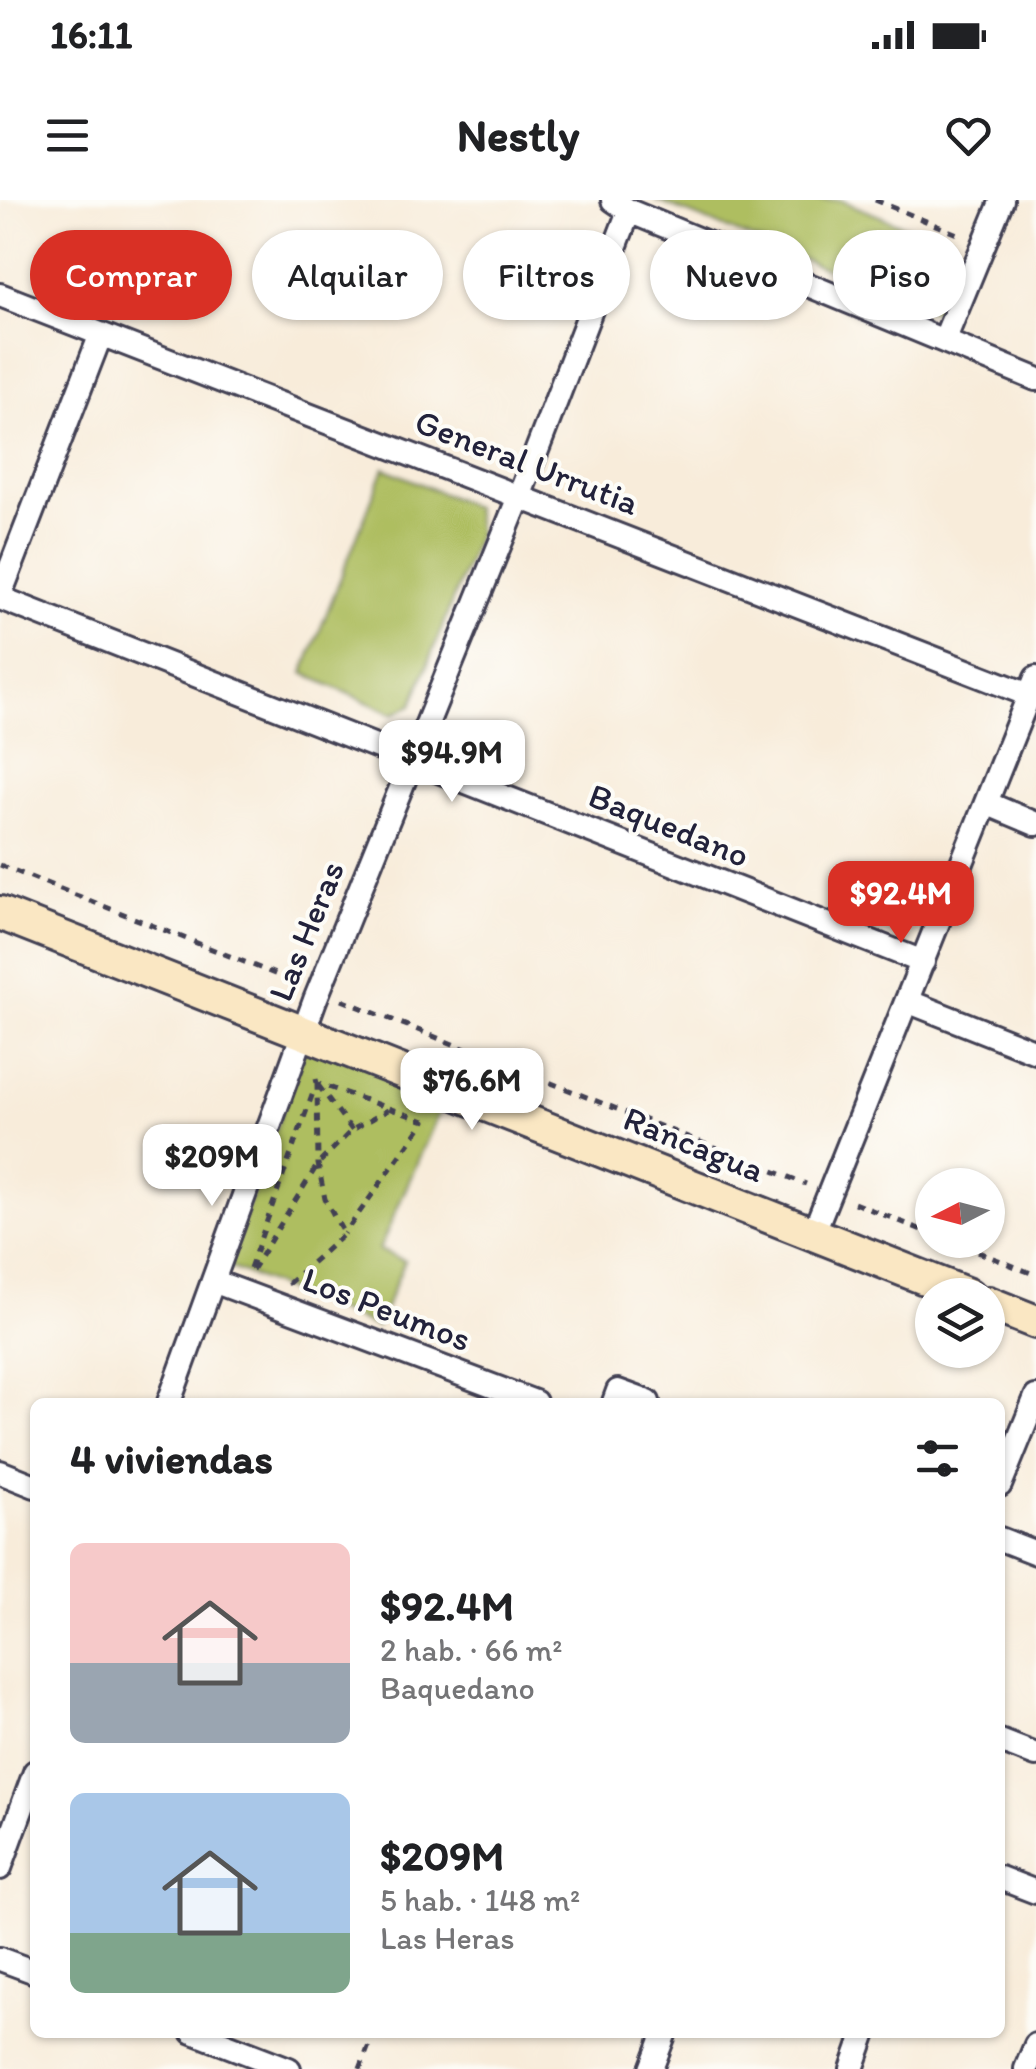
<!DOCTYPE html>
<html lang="es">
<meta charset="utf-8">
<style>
:root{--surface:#fff;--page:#f2f2f2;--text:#202124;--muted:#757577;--accent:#d93025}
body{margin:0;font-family:Itim,sans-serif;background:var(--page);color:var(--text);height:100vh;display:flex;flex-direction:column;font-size:38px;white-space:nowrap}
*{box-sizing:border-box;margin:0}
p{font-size:32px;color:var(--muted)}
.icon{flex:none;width:55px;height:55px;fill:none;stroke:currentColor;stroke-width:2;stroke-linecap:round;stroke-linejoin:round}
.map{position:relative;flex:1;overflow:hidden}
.sheet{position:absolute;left:30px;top:1198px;width:975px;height:640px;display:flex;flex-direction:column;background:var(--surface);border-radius:15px;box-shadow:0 2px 8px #0004}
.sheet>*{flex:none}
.banner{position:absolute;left:30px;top:30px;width:978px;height:90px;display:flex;gap:20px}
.needle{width:65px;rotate:264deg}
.controls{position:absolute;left:915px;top:968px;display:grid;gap:20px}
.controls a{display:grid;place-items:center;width:90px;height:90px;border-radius:50%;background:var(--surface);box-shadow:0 2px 8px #0004;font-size:50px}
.price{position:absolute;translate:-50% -85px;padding:0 22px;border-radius:20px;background:#fff;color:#222;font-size:32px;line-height:65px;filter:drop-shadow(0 2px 5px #0008)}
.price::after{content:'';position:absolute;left:50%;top:60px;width:30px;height:22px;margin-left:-15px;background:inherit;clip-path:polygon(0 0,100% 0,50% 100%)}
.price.active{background:var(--accent);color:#fff}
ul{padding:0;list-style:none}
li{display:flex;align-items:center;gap:30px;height:250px;padding:0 40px}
li span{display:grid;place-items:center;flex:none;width:280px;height:200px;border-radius:15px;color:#555}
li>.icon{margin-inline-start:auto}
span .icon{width:120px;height:120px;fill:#fffc;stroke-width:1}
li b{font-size:42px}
h2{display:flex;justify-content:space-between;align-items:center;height:120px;padding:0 40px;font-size:42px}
.tag{padding:0 35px;border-radius:45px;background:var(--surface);box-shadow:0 2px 8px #0004;font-size:35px;line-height:90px}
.tag.active{background:var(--accent);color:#fff}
.status{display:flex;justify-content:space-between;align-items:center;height:70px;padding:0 50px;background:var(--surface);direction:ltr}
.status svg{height:28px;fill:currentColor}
header{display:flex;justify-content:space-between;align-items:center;height:130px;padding:0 40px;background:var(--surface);font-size:45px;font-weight:700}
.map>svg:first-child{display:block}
</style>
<div class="status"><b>16:11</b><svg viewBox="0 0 49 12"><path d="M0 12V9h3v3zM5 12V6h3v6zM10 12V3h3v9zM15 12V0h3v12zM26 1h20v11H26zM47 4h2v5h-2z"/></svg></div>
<header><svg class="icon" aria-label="menu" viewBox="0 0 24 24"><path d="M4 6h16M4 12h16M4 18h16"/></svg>Nestly<svg class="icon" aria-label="heart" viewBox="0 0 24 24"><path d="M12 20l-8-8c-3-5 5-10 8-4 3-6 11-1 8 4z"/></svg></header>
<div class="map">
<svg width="1036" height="1869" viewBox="0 0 1036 1869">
<rect width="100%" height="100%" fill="#fdfcf7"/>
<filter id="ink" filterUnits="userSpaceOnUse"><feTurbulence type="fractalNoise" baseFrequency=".01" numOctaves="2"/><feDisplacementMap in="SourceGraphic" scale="20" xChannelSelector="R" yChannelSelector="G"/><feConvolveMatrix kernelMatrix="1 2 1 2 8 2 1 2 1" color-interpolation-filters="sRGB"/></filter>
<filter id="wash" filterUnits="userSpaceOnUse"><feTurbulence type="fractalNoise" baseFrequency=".0048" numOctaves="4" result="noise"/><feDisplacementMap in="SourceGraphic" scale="40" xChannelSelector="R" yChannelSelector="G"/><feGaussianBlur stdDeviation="2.25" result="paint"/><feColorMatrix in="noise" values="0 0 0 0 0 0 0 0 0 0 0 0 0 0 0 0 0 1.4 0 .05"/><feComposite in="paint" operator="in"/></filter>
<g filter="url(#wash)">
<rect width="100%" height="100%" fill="#f8ecda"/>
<path fill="#aebe60" stroke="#68704e" stroke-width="2.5" d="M655 0H840L969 52 945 116Z
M384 268 474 307 478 334 412 505 393 514 303 473Z
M309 836 448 892 379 1050 405 1061 377 1127 227 1066Z"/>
</g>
<g filter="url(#ink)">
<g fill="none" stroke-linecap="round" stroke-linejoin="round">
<defs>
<path id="minor" d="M613 0 629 11 1036 179
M0 95 1029 495
M944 141 1002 0
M0 395 101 134
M0 398 923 762
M986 603 1036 624
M907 801 1036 852
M813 1034 1036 478
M213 1081 535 1202
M169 1202 315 800 519 297 629 11
M614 1202 618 1191 648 1202
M0 1272 35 1286
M1000 1285 1036 1197
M1000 1339 1036 1353
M1000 1541 1036 1555
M0 1668 35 1572
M1000 1678 1036 1692
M0 1759 35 1772
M193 1832 289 1869
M651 1869 665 1832
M852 1869 865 1832
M1026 1869 1036 1845"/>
<path id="secondary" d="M0 713 968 1095
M988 1103 1036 1122"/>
</defs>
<use href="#minor" stroke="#424053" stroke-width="28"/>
<use href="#secondary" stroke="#424053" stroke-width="38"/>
<path stroke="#424053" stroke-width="5" stroke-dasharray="8 8" stroke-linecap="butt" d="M875 0 962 36
M0 665 295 782
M342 800 806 984
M316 879 317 883 425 921 344 1034
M318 885 352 930
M854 1003 932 1034
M948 1040 1036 1075
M250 1068 314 890
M252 1070 318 964 352 930 388 910
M288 1082 289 1083 344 1034 325 999 318 964 317 883
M360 1869 374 1832"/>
<use href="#minor" stroke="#fff" stroke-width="22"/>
<use href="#secondary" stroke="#fae7c3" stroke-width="32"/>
</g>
</g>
<g text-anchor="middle" stroke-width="8" stroke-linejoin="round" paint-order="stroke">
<g font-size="35" fill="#22223b" stroke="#fdfcf7">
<text transform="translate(527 262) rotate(21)" y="12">General Urrutia</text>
<text transform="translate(669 625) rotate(22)" y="12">Baquedano</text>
<text transform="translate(306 731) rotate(-68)" y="12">Las Heras</text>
<text transform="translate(694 944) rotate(22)" y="12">Rancagua</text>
<text transform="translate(387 1109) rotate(21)" y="12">Los Peumos</text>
</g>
</g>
</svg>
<div class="controls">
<a><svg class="needle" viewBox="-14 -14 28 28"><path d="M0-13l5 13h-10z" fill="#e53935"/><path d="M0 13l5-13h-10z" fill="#757577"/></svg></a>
<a><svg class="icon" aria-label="layers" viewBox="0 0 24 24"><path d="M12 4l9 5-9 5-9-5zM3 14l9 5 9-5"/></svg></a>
</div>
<b class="price" style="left:452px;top:605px">$94.9M</b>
<b class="price active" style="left:901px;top:746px">$92.4M</b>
<b class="price" style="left:472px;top:933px">$76.6M</b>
<b class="price" style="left:212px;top:1009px">$209M</b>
<div class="banner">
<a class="tag active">Comprar</a>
<a class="tag">Alquilar</a>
<a class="tag">Filtros</a>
<a class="tag">Nuevo</a>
<a class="tag">Piso</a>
</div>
<section class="sheet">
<h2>4 viviendas<svg class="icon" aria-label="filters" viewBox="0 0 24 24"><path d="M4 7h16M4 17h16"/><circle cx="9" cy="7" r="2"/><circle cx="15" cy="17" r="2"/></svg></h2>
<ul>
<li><span style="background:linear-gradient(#f6c9c9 60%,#9aa5b1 0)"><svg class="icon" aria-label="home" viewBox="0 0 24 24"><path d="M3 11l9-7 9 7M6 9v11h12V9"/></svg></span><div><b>$92.4M</b><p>2 hab. · 66 m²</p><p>Baquedano</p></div></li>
<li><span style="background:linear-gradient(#a9c7e8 70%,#7fa58c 0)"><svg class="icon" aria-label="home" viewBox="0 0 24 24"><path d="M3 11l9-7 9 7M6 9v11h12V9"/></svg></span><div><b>$209M</b><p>5 hab. · 148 m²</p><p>Las Heras</p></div></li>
</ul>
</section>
</div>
